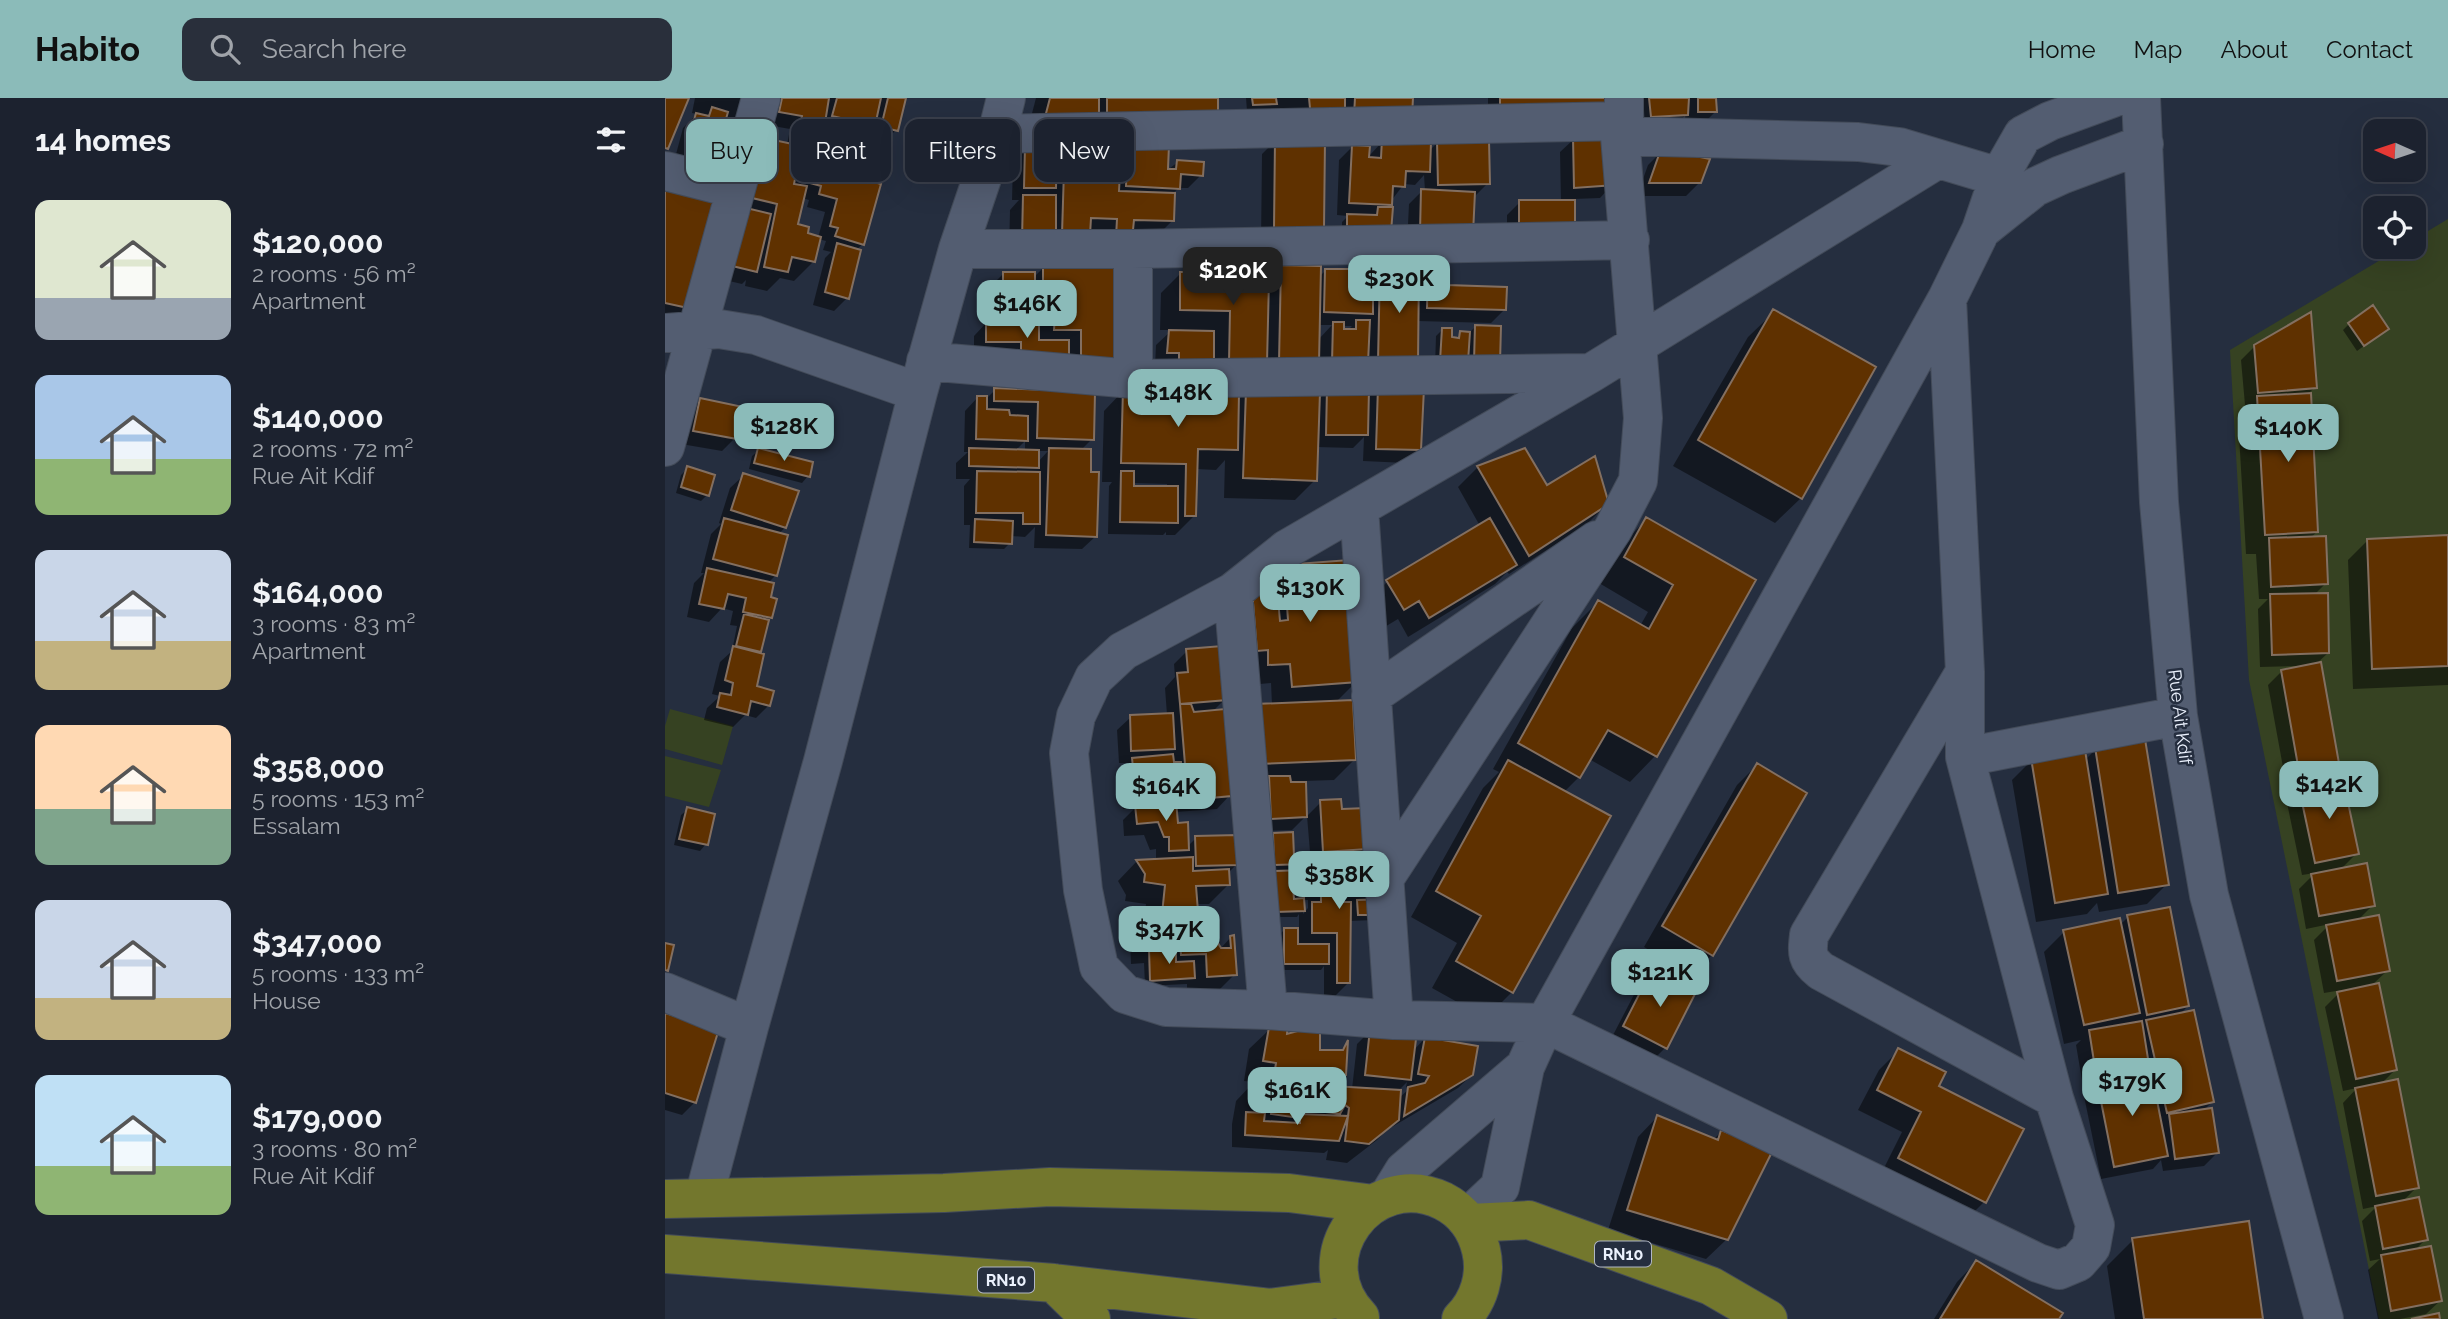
<!DOCTYPE html>
<meta charset="utf-8">
<style>
:root{--surface:#1c222f;--page:#292f3b;--text:#f1f3f6;--muted:#a0a4aa;--line:#3a3f4b;--accent:#8bbbb9}
body{margin:0;font-family:Raleway,sans-serif;background:var(--page);color:var(--text);height:100vh;display:flex;flex-direction:column;font-size:26px;white-space:nowrap}
*{box-sizing:border-box;margin:0}
p{font-size:23px;color:var(--muted)}
.icon{flex:none;width:38px;height:38px;fill:none;stroke:currentColor;stroke-width:2;stroke-linecap:round;stroke-linejoin:round}
.map{position:relative;flex:1;overflow:hidden}
.drawer{display:flex;flex-direction:column;background:var(--surface);width:665px}
.drawer>*{flex:none}
.hud{position:absolute;left:21px;top:21px;width:665px;height:63px;display:flex;gap:14px}
.needle{width:46px;rotate:273deg}
.tools{position:absolute;left:1698px;top:21px;display:grid;gap:14px}
.tools a{display:grid;place-items:center;width:63px;height:63px;border-radius:14px;background:var(--surface);box-shadow:0 7px 28px #0002,0 0 0 2px var(--line);font-size:35px}
.price{position:absolute;translate:-50% -60px;padding:0 16px;border-radius:14px;background:var(--accent);color:#111;font-size:23px;line-height:46px;filter:drop-shadow(0 2px 4px #0008)}
.price::after{content:'';position:absolute;left:50%;top:42px;width:21px;height:16px;margin-left:-10px;background:inherit;clip-path:polygon(0 0,100% 0,50% 100%)}
.price.current{background:#222;color:#fff}
ul{padding:0;list-style:none}
li{display:flex;align-items:center;gap:21px;height:175px;padding:0 35px}
li span{display:grid;place-items:center;flex:none;width:196px;height:140px;border-radius:14px;color:#555}
li>.icon{margin-inline-start:auto}
span .icon{width:84px;height:84px;fill:#fffc;stroke-width:1}
li b{font-size:30px}
h2{display:flex;justify-content:space-between;align-items:center;height:84px;padding:0 35px;font-size:30px}
.tag{padding:0 24px;border-radius:14px;background:var(--surface);box-shadow:0 7px 28px #0002,0 0 0 2px var(--line);font-size:24px;line-height:63px}
.tag.current{background:var(--accent);color:#111}
header{display:flex;align-items:center;gap:42px;box-sizing:border-box;height:98px;padding:0 35px;background:var(--accent);color:#111}
header strong{font-size:33px}
nav{display:flex;gap:38px;margin-inline-start:auto;font-size:24px}
.search{width:490px;height:63px;background:var(--page);display:flex;align-items:center;gap:18px;box-sizing:border-box;padding:0 24px;border-radius:14px;color:var(--muted);font-size:26px}
main{display:flex;flex:1;min-height:0}
.map>svg:first-child{display:block}
</style>
<header>
<strong>Habito</strong>
<div class="search"><svg class="icon" aria-label="search" viewBox="0 0 24 24"><circle cx="10" cy="10" r="6"/><path d="M15 15l6 6"/></svg>Search here</div>
<nav><a>Home</a><a>Map</a><a>About</a><a>Contact</a></nav>
</header>
<main>
<section class="drawer">
<h2>14 homes<svg class="icon" aria-label="filters" viewBox="0 0 24 24"><path d="M4 7h16M4 17h16"/><circle cx="9" cy="7" r="2"/><circle cx="15" cy="17" r="2"/></svg></h2>
<ul>
<li><span style="background:linear-gradient(#dfe7d0 70%,#9aa5b1 0)"><svg class="icon" aria-label="home" viewBox="0 0 24 24"><path d="M3 11l9-7 9 7M6 9v11h12V9"/></svg></span><div><b>$120,000</b><p>2 rooms · 56 m²</p><p>Apartment</p></div></li>
<li><span style="background:linear-gradient(#a9c7e8 60%,#8fb573 0)"><svg class="icon" aria-label="home" viewBox="0 0 24 24"><path d="M3 11l9-7 9 7M6 9v11h12V9"/></svg></span><div><b>$140,000</b><p>2 rooms · 72 m²</p><p>Rue Ait Kdif</p></div></li>
<li><span style="background:linear-gradient(#c9d6e8 65%,#c2b280 0)"><svg class="icon" aria-label="home" viewBox="0 0 24 24"><path d="M3 11l9-7 9 7M6 9v11h12V9"/></svg></span><div><b>$164,000</b><p>3 rooms · 83 m²</p><p>Apartment</p></div></li>
<li><span style="background:linear-gradient(#ffd9b3 60%,#7fa58c 0)"><svg class="icon" aria-label="home" viewBox="0 0 24 24"><path d="M3 11l9-7 9 7M6 9v11h12V9"/></svg></span><div><b>$358,000</b><p>5 rooms · 153 m²</p><p>Essalam</p></div></li>
<li><span style="background:linear-gradient(#c9d6e8 70%,#c2b280 0)"><svg class="icon" aria-label="home" viewBox="0 0 24 24"><path d="M3 11l9-7 9 7M6 9v11h12V9"/></svg></span><div><b>$347,000</b><p>5 rooms · 133 m²</p><p>House</p></div></li>
<li><span style="background:linear-gradient(#bfe0f5 65%,#8fb573 0)"><svg class="icon" aria-label="home" viewBox="0 0 24 24"><path d="M3 11l9-7 9 7M6 9v11h12V9"/></svg></span><div><b>$179,000</b><p>3 rooms · 80 m²</p><p>Rue Ait Kdif</p></div></li>
</ul>
</section>
<div class="map">
<svg width="1783" height="1221" viewBox="0 0 1783 1221">
<rect width="100%" height="100%" fill="#252e3f"/>
<path fill="#364222" d="M1783 121V1221H1714L1584 582 1565 252 1737 149H1748V142Z
M5 611 68 628 57 667 0 651V628Z
M0 658 56 672 44 709 0 698Z"/>
<path fill="#0007" fill-rule="evenodd" d="M30 0H77L73 18 61 30 63 57 50 71 10 60 18 30 32 16 27 15Z
M106 0H239L231 32 218 45 213 71 207 78 175 69 183 43 188 38 174 35 170 59 158 71 198 146 191 152 182 200 169 213 148 207 160 160 166 154 158 152 161 143 153 141 149 163 129 183 115 180 102 193 80 188 81 182 77 186 51 180 64 119 122 47 125 31 102 27ZM207 29 204 41 196 39ZM131 68 141 70 128 83ZM137 100 144 102 142 109 160 114 153 140 141 137 131 128Z
M371 0H551L423 38 442 57 452 58 464 47 501 73 513 64 536 77 523 90H514L508 95V122L498 132 344 155 345 112 354 102H347L348 63 361 50 360 42Z
M581 0H746L655 43 657 131 596 143 597 56 611 42 582 13Z
M823 0H945L823 27Z
M978 0H1050L1051 13 1037 27H1021L1020 18 1015 22 980 24Z
M909 41 948 86 935 100 909 101 908 134 842 148V117L855 104H896L895 54Z
M718 43 764 53 772 45 823 85 810 98 742 146 744 106 757 93H760L759 77 750 87 739 86 720 111H726L677 138V124L683 118 672 117 674 62 687 49 703 59Z
M997 53 1035 84 1021 98H972L983 67Z
M0 84 30 211 0 220Z
M552 164 579 183H603L617 169 654 179 661 172 699 188 715 172 752 179 764 168 780 189 840 211 826 225 752 223 738 277 490 268 491 247 507 232H495L496 195 516 175 540 176ZM653 227H667L653 242ZM677 228H687L682 233H677Z
M379 169 457 170 456 263 309 256V238L322 224H325V189L338 176 369 179Z
M1109 214 1136 400 1110 425 1008 368 1083 239Z
M1684 226 1722 231 1692 253 1678 232Z
M810 229 833 265 770 268 771 238 777 232 785 241H790L796 235H804Z
M1590 248 1650 289 1644 295 1652 434 1645 440 1661 485 1649 497 1663 555 1650 567 1674 671 1658 687 1692 755 1675 772 1708 807 1692 823 1723 872 1706 888 1730 972 1715 987 1752 1089 1737 1104 1761 1141 1749 1153 1775 1203 1761 1216 1735 1221H1713L1703 1172 1715 1161 1705 1163 1697 1123 1712 1108 1698 1111 1678 1005 1692 990 1678 993 1660 909 1677 892 1659 895 1649 842 1665 826 1641 831 1634 791 1650 775 1637 777 1622 705 1638 688 1622 691 1603 587 1617 573 1633 570V568L1595 569 1593 511 1603 501H1594L1591 456H1581L1573 320 1586 307H1580L1576 262Z
M713 289 755 352 741 365 698 363 699 339 688 350 651 349 650 382 630 402 559 400 560 362 551 372 531 371 530 417 510 437H501V434L498 437 443 436 444 388 447 384H437L439 313 458 293 572 303 582 293 653 302 663 292 702 301ZM467 385 502 386V390H467Z
M330 292 429 296 427 341 415 353 431 438 417 451 369 450 370 429 360 439 346 438 345 445 339 451 304 450 305 427H299V388L305 381H291V365L303 354H299L300 313 313 299H323ZM360 343V353H350ZM372 353H383L372 365Z
M35 302 70 340 57 353 16 346 22 316Z
M94 352 143 378 137 385 84 371 87 358Z
M859 352 881 390 942 406 922 426 844 476 842 474 830 486 743 539 733 521 718 530 703 503 723 483 815 428 793 389 813 369Z
M23 370 42 397 36 403 11 395 16 377Z
M79 377 120 430 113 436 111 477 103 485 106 520 102 524 95 553 91 556 89 590 104 607 91 620 80 617 68 629 39 622 42 610 55 598 47 596 55 564 67 553 72 528 65 527 68 513 57 510 44 524 22 519 29 485 39 475H36L46 436 56 426 54 425 65 390Z
M982 421 1089 482 990 658 965 684 924 661 914 679 899 694 847 894 821 920 767 890 792 845 746 819 818 690 834 674 828 671 907 530 933 504 975 528 983 514 934 485 956 447Z
M1783 439V587L1688 591 1683 462 1703 442Z
M619 469 692 583 670 605 689 662 669 682 639 683 640 719 627 732 593 733 573 685 607 607 606 585 584 587 568 513Z
M522 553 560 601 547 614 565 697 552 711 510 714 512 727 522 749 531 740 572 766 563 775 564 786 544 806H531L532 825 525 832 537 843 545 835 555 851 566 839 570 876 550 896 522 898V886L480 888 479 865 466 866 465 843 478 830 481 806 460 803 461 797 453 783 472 763 491 762V751L485 752 479 737 459 738 458 722 470 710 458 711 454 675 464 665H454L452 632 466 619 502 617 500 590 510 579 509 566Z
M1431 651 1502 786 1482 806 1434 814 1432 805 1422 816 1371 824 1347 682 1367 662H1420Z
M1092 667 1047 857 1027 877 979 849 1072 687Z
M656 704 675 713 702 750 688 764 646 766 642 718Z
M23 711 41 746 35 753 9 747 16 717Z
M609 737 628 760 641 765 632 774 638 782 643 777H710V822L684 823V884L670 898 659 897V868L656 872H613V838L620 831 634 832V816L632 819H605L604 781 612 772 603 773 602 743ZM638 802H643V810L638 816ZM631 835H634V847H631Z
M1463 819 1523 908 1514 917 1547 1004 1538 1013 1552 1055 1539 1068 1498 1073 1496 1062 1488 1071 1436 1081 1419 998 1432 986 1418 988 1411 947 1416 942 1399 946 1379 854 1399 834 1455 827Z
M988 873 1000 950 987 963 946 941 974 887Z
M0 917 30 1004 17 1017 0 1012Z
M605 931 653 954H674L681 947 679 976 666 989 687 991 692 946 706 932 748 953 760 940 807 977 793 990 727 1029V1026L712 1042 682 1065 661 1062 663 1052 659 1055 567 1049V1026L571 1003 589 984 579 983 584 951ZM742 984 741 989 745 990 734 1000 732 994Z
M1234 952 1271 988 1319 1104 1300 1123 1214 1080 1237 1034 1193 1012 1214 972Z
M992 1019 1048 1042 1056 1034 1062 1141 1041 1161 943 1132 973 1039Z
M1468 1142 1596 1221H1450L1442 1168Z
M1311 1164 1392 1221H1269L1292 1184Z"/>
<path fill="#5f3100" stroke="#836f60" stroke-width="2" d="M0 0H24L3 51 0 50Z
M117 0H164L160 25 177 28 171 60 144 55 145 47 133 45 137 18 114 14Z
M172 0H216L210 28 167 18Z
M223 0H241L233 33 216 29Z
M385 0H434V23H379Z
M442 0H553V19L442 18Z
M587 0H611L612 6 588 7Z
M644 0H680V20H646Z
M690 0H748L747 18 689 17Z
M835 0H947L946 16 835 14Z
M984 0H1024L1023 17 986 19Z
M1033 0H1051L1052 14H1033Z
M47 9 63 14 59 28 72 31 65 58 22 47 31 15 44 18Z
M189 35 223 45 215 72 181 62Z
M95 39 137 48 129 86 142 88 133 126 144 129 143 135 156 139 150 164 127 159 123 174 99 169 112 106 83 99Z
M908 39 947 42 950 87 909 90Z
M400 40 444 48V56H456L454 93 510 95 509 123 469 122 468 132H499L451 139 452 121 426 120 425 137 397 136Z
M610 41H660L659 131H609Z
M717 41 766 44 765 74 741 73 740 89 728 88 727 107 684 105 687 47 705 48 704 59 716 60Z
M824 42 825 86 773 87 772 43Z
M463 45 504 47 503 71H511L512 62 539 64 538 78 516 76 515 91 461 88Z
M360 48 392 49 391 90H359Z
M996 51 1045 61 1036 85H984Z
M143 65 216 86 199 147 170 138 173 130 165 128 172 101 154 96 156 88 138 83Z
M0 82 58 95 32 212 0 205Z
M756 91 810 94 808 136 755 134Z
M358 97H391V143L357 142Z
M854 102H910V135H854Z
M77 109 106 116 92 174 63 167Z
M713 109H728L726 134 682 132V116L712 117Z
M172 145 196 152 184 201 160 194Z
M551 162 581 163V181H604L602 265 564 264 565 213 515 212V174H541L540 184H550Z
M763 166 782 167V187L842 189 841 212 762 210Z
M378 167 459 169 458 264 416 263V232H389L390 217H400V189L378 188Z
M616 167 656 168 654 265 614 264Z
M715 170H754L753 264 713 263Z
M660 171H701V202H708V216L659 214Z
M338 174H370V197H390V217L338 216Z
M1708 207 1724 231 1699 248 1683 225Z
M1108 211 1211 269 1137 401 1033 342Z
M1646 214 1652 290 1593 295 1589 247Z
M374 222V242H404V261L356 262V244H321V223Z
M691 222H705L703 265H667L668 224H679V231H691Z
M810 227 836 228 835 265 809 264Z
M777 230H787V239L794 240 795 233 805 234 803 264 775 263Z
M504 232 549 233V274H514V255H502Z
M713 288 759 290 756 352 711 351Z
M329 290 430 294 429 342 372 340 373 304 329 303Z
M662 290 704 291 703 337H661Z
M458 291 574 294 573 352 533 351 531 418H520L521 366 456 365Z
M581 292 655 294 652 383 578 380Z
M1646 295 1653 434 1600 437 1592 298Z
M312 298H322V311L344 312 345 317 363 318V343L311 341Z
M35 300 78 309 72 341 28 333Z
M93 350 148 364 145 379 89 365Z
M304 350 374 352V370L304 368Z
M384 350 426 351V374H434L432 439 381 437Z
M860 350 882 387 930 358 944 406 864 458 812 368Z
M22 368 50 377 44 398 16 389Z
M312 373 375 374V426H358V415H311Z
M456 373H469V388H513V425L455 424Z
M78 375 134 393 121 430 66 412Z
M981 419 1091 482 992 659 943 632 915 680 853 645 933 502 984 531 1008 487 959 459Z
M59 420 123 437 112 478 48 461Z
M825 420 852 467 764 520 754 503 739 512 721 482Z
M310 421 348 423 347 446 309 444Z
M1783 437V568L1707 571 1702 441Z
M1661 438 1663 486 1606 489 1604 440Z
M684 462 693 584 627 589 625 566 603 567V552L592 553 587 492 612 490 615 523 623 522 619 467Z
M42 470 109 485 106 499 112 501 107 520 78 514 81 500 63 496 59 511 34 506Z
M1663 495 1664 555 1607 557 1605 496Z
M79 516 104 522 96 554 71 548Z
M68 548 99 556 92 588 109 593 105 608 86 603 83 617 52 609 55 595 66 597 68 585 60 582Z
M557 548 562 602 515 606 512 575 523 574 521 551Z
M1656 564 1675 671 1635 679 1616 572Z
M688 602 691 662 593 666 590 606Z
M515 606H526L529 614 560 611 567 698 523 702Z
M508 615 510 651 466 653 465 617Z
M1480 641 1504 787 1453 795 1430 649Z
M1420 652 1443 796 1390 805 1366 660Z
M508 656 509 664H516L519 693 471 699 467 660Z
M843 662 946 718 848 895 791 863 816 818 771 793Z
M1092 665 1142 695 1048 858 997 828Z
M604 678H625L626 684H641L642 719 606 721Z
M1678 681 1694 756 1650 765 1634 690Z
M676 701 677 711 701 710 703 751 658 754 655 702Z
M511 703 513 725 523 724 524 752 504 753V739H499L493 724 472 726 470 707Z
M22 709 50 716 43 747 14 741Z
M628 734 629 758H642L643 766 609 767 608 735Z
M573 737 574 767 531 768 530 738Z
M528 759V773L564 771 565 787 531 788 534 826 517 827 535 834 539 842 545 832 556 850H566L565 838 569 837 572 877 542 879 541 856 516 857 515 845 486 846 484 822 497 816 500 787 479 784 480 776 471 762Z
M1702 765 1710 808 1654 818 1646 776Z
M639 772V788H628L629 801 639 800 640 813 611 814 609 773Z
M642 775H712V796H676L675 804H686L685 885H672V835H647V804H656V789H642Z
M717 801 718 817H693L692 802Z
M1505 809 1524 908 1482 917 1462 817Z
M1714 817 1725 873 1672 883 1661 827Z
M1455 820 1475 915 1419 927 1398 832Z
M619 830H633V846H664V866H619Z
M0 845 9 847 3 873 0 872Z
M511 850V864L529 863 530 880 485 883 484 851Z
M987 871 1031 894 1002 951 958 928Z
M1714 885 1732 972 1691 981 1672 894Z
M1529 912 1549 1004 1502 1015 1481 922Z
M0 915 54 931 31 1005 0 995Z
M1477 923 1484 967 1431 976 1424 932Z
M623 924 622 936 655 927V952H678L683 942 681 977 649 975 647 992 666 993 667 988 736 992 734 1022 704 1046 680 1043 684 1010 680 1007 675 1016 638 1011 634 1020 606 1016 607 1010 586 1007 590 981 608 984 611 965 598 963 604 929Z
M705 931 751 941 746 982 700 977Z
M760 939 813 948 808 977 739 1018 743 989 760 985 764 978 753 976Z
M1233 950 1281 974 1274 988 1359 1031 1321 1105 1233 1060 1256 1014 1212 992Z
M1486 972 1503 1058 1449 1069 1432 983Z
M1733 981 1754 1090 1711 1098 1690 990Z
M1547 1010 1554 1055 1510 1061 1504 1016Z
M581 1014 600 1015 599 1023 635 1025V1016L683 1018 674 1043 580 1037Z
M992 1017 1053 1042 1056 1032 1108 1052 1063 1142 962 1112Z
M1754 1099 1763 1142 1718 1151 1710 1108Z
M1584 1123 1598 1221H1479L1467 1140Z
M1766 1148 1777 1203 1726 1213 1716 1157Z
M1311 1162 1398 1215 1394 1221H1275Z
M1774 1215 1775 1221H1746Z"/>
<g fill="none" stroke-linecap="round" stroke-linejoin="round">
<defs>
<path id="minor" d="M1476 0 1494 404 1513 618 1544 797 1659 1221
M332 36 959 23
M955 38 1193 44 1234 49 1334 79
M1273 61 926 275 622 451 568 494 458 553 429 580 411 618 404 655 418 792 434 869 460 896 501 909 603 912 729 922 880 925 1373 1165 1394 1172 1413 1164 1426 1149 1430 1127 1389 1000 1300 659V574L1282 201
M0 73 71 91
M1316 132 1370 89 1396 77 1479 46
M293 151H468L965 142
M0 235 54 231 91 237 253 294
M261 263 468 281 924 275
M468 281V151
M0 349 96 0
M694 410 729 922
M568 494 603 912
M1300 574 1144 837C1142 855 1141 861 1156 873L1389 1000
M706 598 932 442
M1300 659 1513 618
M719 781 948 431 973 383 978 320 955 38 959 23V0
M0 894 84 929 158 663 253 294 293 151 332 36 341 0
M39 1099 84 929
M723 1099 739 1073 860 969
M801 1121 835 1089 860 969 880 925 1282 201 1316 132 1334 79 1358 37 1385 23 1448 0"/>
<path id="major" d="M0 1101 279 1095 385 1089 624 1095 709 1106
M805 1125 864 1122 1046 1188 1103 1221
M0 1156 389 1185 605 1210 680 1200
M389 1185 426 1221
M695 1219C638 1161 705 1068 778 1103 798 1113 811 1131 816 1152 822 1177 814 1203 796 1221"/>
</defs>
<use href="#minor" stroke="#434b59" stroke-width="40"/>
<use href="#major" stroke="#434b59" stroke-width="40"/>
<use href="#minor" stroke="#535d71" stroke-width="38"/>
<use href="#major" stroke="#73772d" stroke-width="38"/>
</g>
<g text-anchor="middle" stroke-width="5" stroke-linejoin="round" paint-order="stroke">
<g fill="#252e3f" stroke="#b0b6c4" stroke-width="2">
<rect x="930" y="1143.5" width="56" height="25" rx="5"/>
<rect x="313" y="1169.5" width="56" height="25" rx="5"/>
</g>
<g font-size="16" font-weight="bold" fill="#ebf1fd">
<text x="958" y="1162">RN10</text>
<text x="341" y="1188">RN10</text>
</g>
<g font-size="18" fill="#ebf1fd" stroke="#252e3f">
<text transform="translate(1515 619) rotate(83)" y="6">Rue Ait Kdif</text>
</g>
</g>
</svg>
<div class="tools">
<a><svg class="needle" viewBox="-14 -14 28 28"><path d="M0-13l5 13h-10z" fill="#e53935"/><path d="M0 13l5-13h-10z" fill="#a0a4aa"/></svg></a>
<a><svg class="icon" aria-label="locate" viewBox="0 0 24 24"><circle cx="12" cy="12" r="6"/><path d="M12 2v4M12 18v4M2 12h4M18 12h4"/></svg></a>
</div>
<b class="price current" style="left:568px;top:209px">$120K</b>
<b class="price" style="left:734px;top:217px">$230K</b>
<b class="price" style="left:362px;top:242px">$146K</b>
<b class="price" style="left:513px;top:331px">$148K</b>
<b class="price" style="left:119px;top:365px">$128K</b>
<b class="price" style="left:1623px;top:366px">$140K</b>
<b class="price" style="left:645px;top:526px">$130K</b>
<b class="price" style="left:1664px;top:723px">$142K</b>
<b class="price" style="left:501px;top:725px">$164K</b>
<b class="price" style="left:674px;top:813px">$358K</b>
<b class="price" style="left:504px;top:868px">$347K</b>
<b class="price" style="left:995px;top:911px">$121K</b>
<b class="price" style="left:1467px;top:1020px">$179K</b>
<b class="price" style="left:632px;top:1029px">$161K</b>
<div class="hud">
<a class="tag current">Buy</a>
<a class="tag">Rent</a>
<a class="tag">Filters</a>
<a class="tag">New</a>
</div>
</div>
</main>
